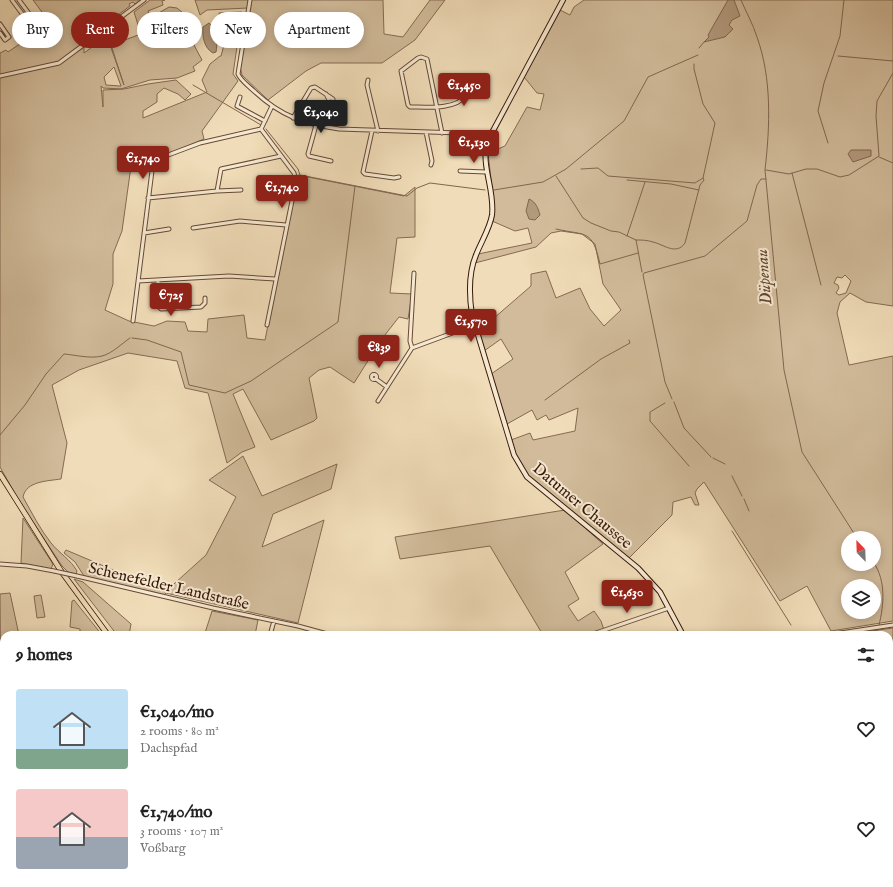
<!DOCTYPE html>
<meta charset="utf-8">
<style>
:root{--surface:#fff;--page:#f6f6f6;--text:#222;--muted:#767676;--accent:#8f2418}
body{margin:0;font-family:"IM FELL English",serif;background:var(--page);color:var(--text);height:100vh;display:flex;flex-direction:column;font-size:15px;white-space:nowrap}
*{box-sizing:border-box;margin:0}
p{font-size:13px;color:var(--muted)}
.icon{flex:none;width:22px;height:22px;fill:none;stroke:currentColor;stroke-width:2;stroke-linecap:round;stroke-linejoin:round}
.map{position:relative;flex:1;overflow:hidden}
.drawer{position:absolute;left:0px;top:631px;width:893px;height:256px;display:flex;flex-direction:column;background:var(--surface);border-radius:12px 12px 0 0;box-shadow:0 2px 10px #0003}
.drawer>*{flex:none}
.top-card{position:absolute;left:12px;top:12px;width:400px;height:36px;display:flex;gap:8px}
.needle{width:26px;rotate:337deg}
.fabs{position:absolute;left:841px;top:531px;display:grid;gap:8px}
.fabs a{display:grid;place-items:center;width:40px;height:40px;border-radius:50%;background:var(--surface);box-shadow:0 2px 10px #0003;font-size:20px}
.price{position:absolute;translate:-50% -34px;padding:0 9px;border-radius:4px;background:var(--accent);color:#fff;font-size:13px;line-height:26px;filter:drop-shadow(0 1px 2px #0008)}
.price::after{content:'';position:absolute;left:50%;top:24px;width:12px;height:9px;margin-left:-6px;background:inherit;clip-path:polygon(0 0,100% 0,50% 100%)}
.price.active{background:#222;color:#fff}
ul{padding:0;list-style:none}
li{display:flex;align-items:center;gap:12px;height:100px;padding:0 16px}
li span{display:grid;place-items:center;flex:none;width:112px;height:80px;border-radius:4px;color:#555}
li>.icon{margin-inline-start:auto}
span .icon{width:48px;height:48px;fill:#fffc;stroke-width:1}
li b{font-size:17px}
h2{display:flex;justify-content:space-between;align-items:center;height:48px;padding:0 16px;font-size:17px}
.pill{padding:0 14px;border-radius:18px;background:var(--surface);box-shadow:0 2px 10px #0003;font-size:14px;line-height:36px}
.pill.active{background:var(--accent);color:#fff}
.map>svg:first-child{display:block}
</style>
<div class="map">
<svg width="893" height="887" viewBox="0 0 893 887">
<rect width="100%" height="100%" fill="#f0dcb8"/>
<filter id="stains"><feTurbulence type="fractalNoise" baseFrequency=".005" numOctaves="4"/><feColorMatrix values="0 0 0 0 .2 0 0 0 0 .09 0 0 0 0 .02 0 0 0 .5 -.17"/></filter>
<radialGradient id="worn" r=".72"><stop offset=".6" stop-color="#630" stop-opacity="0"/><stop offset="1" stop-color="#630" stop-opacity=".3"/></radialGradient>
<path fill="#d1bb9a" stroke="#856a51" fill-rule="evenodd" d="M33 0H141L135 4 133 2 129 4 130 6 84 40V53L107 36 124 85 111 45 141 34 134 12 150 0H165L162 1 163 5 148 11 150 18 169 7 177 8 183 13 195 47 202 60 193 67 195 71 177 78 150 80 121 89 103 88 101 86 103 107V90L124 89 148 84 176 80 191 94 185 100 178 94 164 88 157 94V102L143 111V118L207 92 202 80 210 64 220 56H221L224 45 219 13 242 12 233 74 238 81 202 131 204 139 150 161 132 159 122 231 113 254V284L105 310 129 321 154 326 167 321 185 322 188 331 207 332 208 319 244 315 247 338 265 340 298 175 404 196 415 187V237L397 238 390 293 412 294 408 319 399 317 381 340 354 383 330 367 319 370 309 378 317 418 314 421 271 440 243 389 233 394 255 447 242 452 227 463 208 393 185 388 177 361 128 353 79 370 52 385 67 443 61 479C48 481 26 481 23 497 32 513 40 529 51 543 59 553 71 560 77 571L76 574 68 572 62 566 21 504 0 467V53L6 50 8 52 50 23ZM114 67 121 86H120L106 85 104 77Z
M195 0H248V8L207 10 200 15Z
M251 0H383L384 34 403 37 430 0H445L415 40 382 63H321L306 71 268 100 242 75 240 66Z
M584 0H893V306L866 302 850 293 840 302 837 313 849 365 893 356V621L831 631 807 586 780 601 704 482 697 489 695 493 699 505H695L691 497 673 502 672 515 628 559 527 476 514 454 511 440 530 433 533 440 575 431 578 408 549 420 546 415 537 420 532 410 507 424 491 374 513 359 501 339 484 351 479 331 531 286V274L546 271 556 298 580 288 590 309 604 326 621 310 603 284 595 244 582 234 561 231 551 233 536 247 475 263 478 254 532 243 528 228 515 231 492 221 494 205 488 153 505 146 527 107 540 110 544 94 537 93 524 77 560 10 570 15 574 7ZM845 275 851 281 846 293 839 295 836 293 839 288 838 285 834 283 837 277 842 278ZM848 538H874V564H848ZM848 586H874V612H848Z
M243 456 262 496 337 464 331 489 273 514 262 547 324 520 298 623 166 593 164 595 84 576 75 562 64 553 66 550 165 592 206 555 236 497 209 480Z
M565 510 603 544 565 572 579 599 568 606 578 621 594 611 601 621 604 630 588 635H543L490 546 400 559 395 537Z
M23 518 53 564 51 569 21 563Z
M74 579 83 582 131 624 129 635H117Z
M10 593 19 635H4V883H409L416 887H0V712L1 711 0 594Z
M41 595 45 617 37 618 34 596Z
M74 600 102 635H80V629L70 627 72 601Z
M212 611 258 620 255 635H212L205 633Z
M893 628V887H759L758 883H889V635H842Z
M428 883H507L512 887H436Z"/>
<path fill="#b2997c" stroke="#82654e" d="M728 0H734L740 16 732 20 729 25 733 29 725 37 704 42 709 37 708 35Z
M209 23C216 28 218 43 216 52L213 53C204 48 202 36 203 27Z
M851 150H871V156L853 162 848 154Z
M529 199C536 202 538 208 540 215L535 220 529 219 526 211Z"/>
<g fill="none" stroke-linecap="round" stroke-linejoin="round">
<path stroke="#82654e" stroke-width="1" d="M741 0C746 12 753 24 757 37 772 79 770 126 765 170L784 370 802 452 857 538
M699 48 704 42
M838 56 893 61
M193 85 261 125
M266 129 298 169 300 175 407 196 417 188 430 183 485 190
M828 143 818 111 824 83 840 36 844 0
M879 157 893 163
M581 169 598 168 608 176 695 183 703 178
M766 170 789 174 806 169H817L840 177 849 175 879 156 876 116 877 101 893 73
M792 173 821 285
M556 176 583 218 591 223 611 231 619 232 636 240 642 272
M627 180 671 184 699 190
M494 190 543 182 566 169 624 121 648 77 698 55
M556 229C587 236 592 229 600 264L638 253
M627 236 645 182
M636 240C642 240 647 240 653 242 663 244 676 256 685 243L700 185 704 180 703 178 715 123 703 104 694 69V64
M132 338 147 340 181 352 189 385 225 393 251 381 338 322 355 186
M672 399 665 382 643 275 644 273 705 256 747 221 757 185 761 179H766
M545 400 601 359 630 343 629 340
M674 402 684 428 711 457
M665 403 650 412V421L689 466
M0 435 25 405 46 374 64 354C76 355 90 359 102 356 113 353 121 344 130 338
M713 458 725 464
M732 476 742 496
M744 499 749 511
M732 531 791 625
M874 563C886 581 884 605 879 625
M875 635 878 628
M889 755H893
M889 872 893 876"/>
<defs>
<path id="street" d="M12 0 29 23 33 19 19 0
M250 0 238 74C241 81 249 86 255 92 281 116 304 124 339 129L490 134
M0 24 9 37 5 40 0 33
M0 76 59 63 144 0
M368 80 367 85 378 131
M240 97 237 106 265 121
M293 118 311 88 315 87 333 99V102H330L326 94
M316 125 308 154 309 156 331 161
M372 131 363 172 365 174 394 178 399 177
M426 132 432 161 431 165
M442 133 427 59 421 57 418 58 401 71 408 105 410 107C425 107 456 110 465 96V83
M460 171 486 172
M217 191 221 169 281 156
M148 198 217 191 241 190
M193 228 240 221 286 225
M144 233 169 229
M158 280 159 307 161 309 201 307 205 303V298
M138 281 229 276 275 279
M133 321 153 163 155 160 200 143 261 129
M267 325 296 181 294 173 261 129 272 106
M412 348 410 341 414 273
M371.5 377a2.5 2.5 0 1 1 5 0a2.5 2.5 0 1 1-5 0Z
M376 379 387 387
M378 401 412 348 474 325
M0 564 27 566 54 571
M77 576 213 608 298 626 331 635
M270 635 274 621
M590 635 669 608
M827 635 893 625
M510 883 514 887
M550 883 556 887
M543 887 550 883
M590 887 596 883"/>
<path id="secondary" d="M563 0 487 142C481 167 495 190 492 215 490 228 481 242 476 255 468 274 469 295 472 315L514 455 527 477 638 568 660 592 683 635
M685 887V883"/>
<path id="primary" d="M0 474 61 571 108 635
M416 883 424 887"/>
</defs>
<use href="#street" stroke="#674934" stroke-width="5"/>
<use href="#secondary" stroke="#391808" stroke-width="6"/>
<use href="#primary" stroke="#391808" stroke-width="6"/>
<use href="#street" stroke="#f5e8d1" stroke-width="3"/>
<use href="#secondary" stroke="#f5e8d1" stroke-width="4"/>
<use href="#primary" stroke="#f0dcb8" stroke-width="4.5"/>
<defs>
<path id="street-bridge" d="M54 571 77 576"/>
</defs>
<use href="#street-bridge" stroke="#674934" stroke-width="5" stroke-linecap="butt"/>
<use href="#street-bridge" stroke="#f5e8d1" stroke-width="3"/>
</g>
<g text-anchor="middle" stroke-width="4" stroke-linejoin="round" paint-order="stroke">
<g font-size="16" fill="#391808" stroke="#f5e8d1">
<text transform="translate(583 505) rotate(40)" y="6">Datumer Chaussee</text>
<text transform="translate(169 585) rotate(13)" y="6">Schenefelder Landstraße</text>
</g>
<g font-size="17" font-style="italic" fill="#634531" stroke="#f5e8d1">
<text transform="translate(763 277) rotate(-95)" y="6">Düpenau</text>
</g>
</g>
<rect width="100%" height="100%" filter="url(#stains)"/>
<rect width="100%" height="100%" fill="url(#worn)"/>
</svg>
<div class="fabs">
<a><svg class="needle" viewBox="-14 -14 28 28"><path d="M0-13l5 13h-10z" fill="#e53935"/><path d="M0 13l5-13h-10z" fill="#767676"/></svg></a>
<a><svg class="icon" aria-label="layers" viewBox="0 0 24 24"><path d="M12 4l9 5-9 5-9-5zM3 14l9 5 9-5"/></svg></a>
</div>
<b class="price" style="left:464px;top:107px">€1,450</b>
<b class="price active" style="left:321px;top:134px">€1,040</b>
<b class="price" style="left:474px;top:164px">€1,130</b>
<b class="price" style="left:143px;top:180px">€1,740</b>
<b class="price" style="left:282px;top:209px">€1,740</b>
<b class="price" style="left:171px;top:317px">€725</b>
<b class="price" style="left:471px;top:343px">€1,570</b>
<b class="price" style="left:379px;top:369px">€839</b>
<b class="price" style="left:627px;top:614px">€1,630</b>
<div class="top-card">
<a class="pill">Buy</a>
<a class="pill active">Rent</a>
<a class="pill">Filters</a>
<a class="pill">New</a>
<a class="pill">Apartment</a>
</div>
<section class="drawer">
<h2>9 homes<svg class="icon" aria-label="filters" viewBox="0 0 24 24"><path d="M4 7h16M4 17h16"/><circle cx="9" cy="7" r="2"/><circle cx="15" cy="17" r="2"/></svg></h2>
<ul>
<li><span style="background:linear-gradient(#bfe0f5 75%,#7fa58c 0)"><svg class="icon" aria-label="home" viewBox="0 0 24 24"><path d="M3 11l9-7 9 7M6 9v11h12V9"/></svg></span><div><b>€1,040/mo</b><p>2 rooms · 80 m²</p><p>Dachspfad</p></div><svg class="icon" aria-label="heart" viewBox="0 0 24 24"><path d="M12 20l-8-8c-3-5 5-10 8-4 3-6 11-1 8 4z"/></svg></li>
<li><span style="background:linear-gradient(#f6c9c9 60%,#9aa5b1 0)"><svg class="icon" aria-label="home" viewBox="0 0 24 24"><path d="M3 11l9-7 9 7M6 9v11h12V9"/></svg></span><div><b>€1,740/mo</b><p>3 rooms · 107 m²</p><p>Voßbarg</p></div><svg class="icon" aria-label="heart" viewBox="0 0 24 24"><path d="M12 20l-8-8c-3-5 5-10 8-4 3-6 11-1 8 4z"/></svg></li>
</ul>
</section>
</div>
